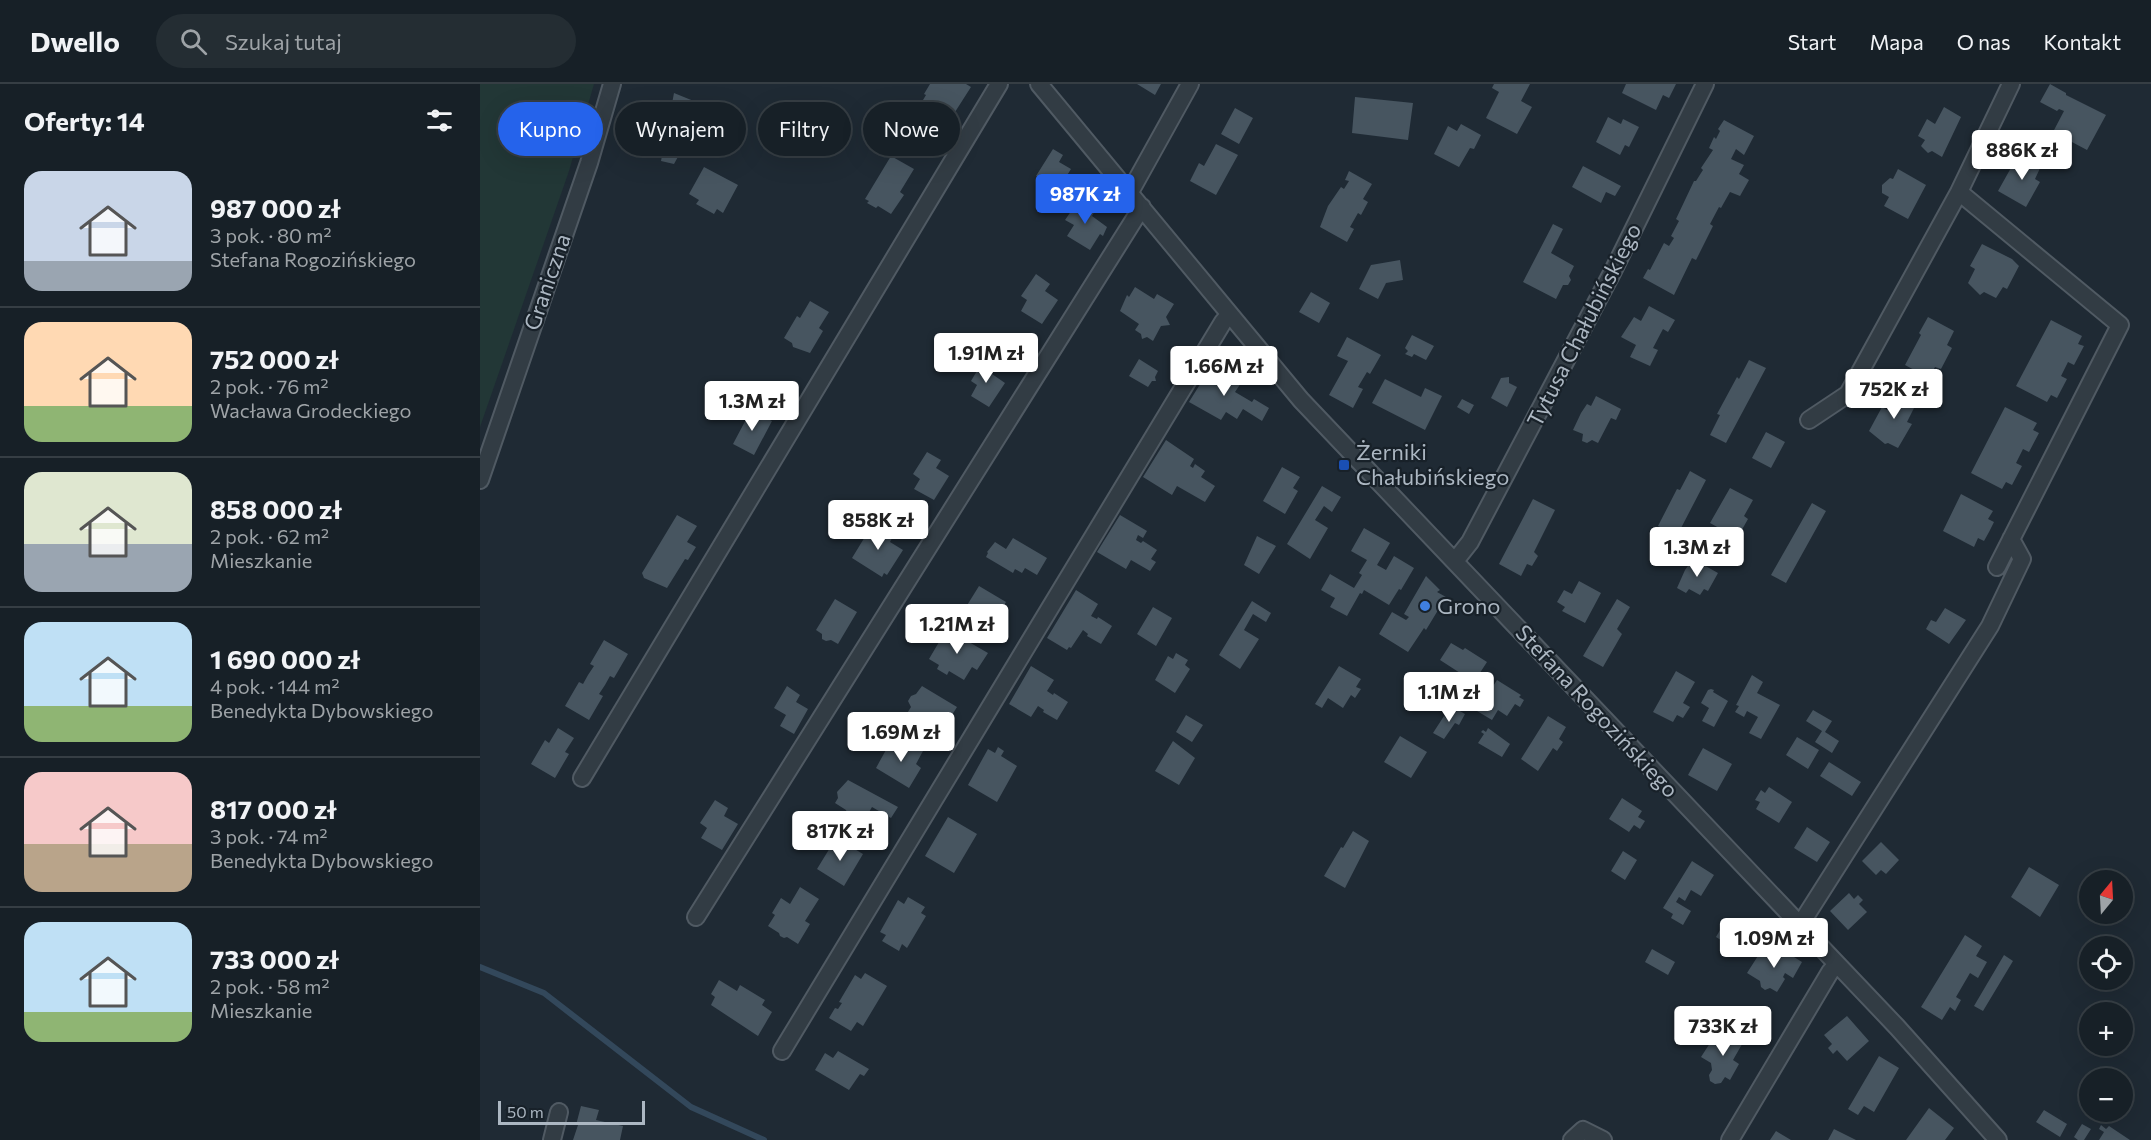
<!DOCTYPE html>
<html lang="pl">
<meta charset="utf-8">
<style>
:root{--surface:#172027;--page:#242d33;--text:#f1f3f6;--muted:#9ea3a7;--line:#363e44;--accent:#2563eb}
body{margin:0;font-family:Commissioner,sans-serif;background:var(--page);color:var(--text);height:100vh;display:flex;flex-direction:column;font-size:22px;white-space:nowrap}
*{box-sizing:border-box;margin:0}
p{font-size:20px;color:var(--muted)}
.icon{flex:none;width:33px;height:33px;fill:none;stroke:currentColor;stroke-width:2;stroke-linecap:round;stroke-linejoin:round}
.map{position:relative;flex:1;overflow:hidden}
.details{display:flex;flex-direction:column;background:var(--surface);width:480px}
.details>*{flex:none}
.hud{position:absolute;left:18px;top:18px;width:570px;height:54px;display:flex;gap:12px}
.needle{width:39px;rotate:18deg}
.tools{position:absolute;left:1599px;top:786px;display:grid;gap:12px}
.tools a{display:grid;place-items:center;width:54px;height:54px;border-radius:50%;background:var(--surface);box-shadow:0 6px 24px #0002,0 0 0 2px var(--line);font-size:30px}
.scale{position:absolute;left:18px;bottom:15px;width:147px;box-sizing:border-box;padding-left:6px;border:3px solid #acb7c2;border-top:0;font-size:16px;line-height:21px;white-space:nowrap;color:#acb7c2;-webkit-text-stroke:4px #182129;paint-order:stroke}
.price{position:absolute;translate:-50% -51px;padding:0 14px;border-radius:6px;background:#fff;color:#222;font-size:20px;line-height:39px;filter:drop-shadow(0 2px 3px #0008)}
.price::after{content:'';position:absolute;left:50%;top:36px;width:18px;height:14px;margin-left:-9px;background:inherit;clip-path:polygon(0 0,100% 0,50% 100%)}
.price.active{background:var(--accent);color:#fff}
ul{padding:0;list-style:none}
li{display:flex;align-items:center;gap:18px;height:150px;padding:0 24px}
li+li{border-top:2px solid var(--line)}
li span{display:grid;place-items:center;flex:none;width:168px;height:120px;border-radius:18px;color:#555}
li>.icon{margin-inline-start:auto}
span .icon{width:72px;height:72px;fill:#fffc;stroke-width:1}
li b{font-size:26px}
h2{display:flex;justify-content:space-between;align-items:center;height:72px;padding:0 24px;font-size:26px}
.pill{padding:0 21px;border-radius:27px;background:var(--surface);box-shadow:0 6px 24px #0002,0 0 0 2px var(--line);font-size:21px;line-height:54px}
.pill.active{background:var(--accent);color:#fff}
header{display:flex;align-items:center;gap:36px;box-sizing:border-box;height:84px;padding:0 30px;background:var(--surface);border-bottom:2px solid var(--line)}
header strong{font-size:28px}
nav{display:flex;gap:33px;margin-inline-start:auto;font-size:21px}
.search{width:420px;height:54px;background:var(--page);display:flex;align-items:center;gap:15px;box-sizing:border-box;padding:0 21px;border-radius:33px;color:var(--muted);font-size:22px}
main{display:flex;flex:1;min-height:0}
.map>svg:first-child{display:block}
</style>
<header>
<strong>Dwello</strong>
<div class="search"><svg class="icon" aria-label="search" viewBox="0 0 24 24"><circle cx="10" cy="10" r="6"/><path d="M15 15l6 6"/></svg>Szukaj tutaj</div>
<nav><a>Start</a><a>Mapa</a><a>O nas</a><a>Kontakt</a></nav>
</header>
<main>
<section class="details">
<h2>Oferty: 14<svg class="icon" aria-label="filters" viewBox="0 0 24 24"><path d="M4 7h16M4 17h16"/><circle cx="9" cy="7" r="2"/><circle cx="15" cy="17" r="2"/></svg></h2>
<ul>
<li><span style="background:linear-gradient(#c9d6e8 75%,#9aa5b1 0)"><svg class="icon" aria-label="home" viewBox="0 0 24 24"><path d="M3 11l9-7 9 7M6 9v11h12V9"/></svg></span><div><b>987 000 zł</b><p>3 pok. · 80 m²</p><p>Stefana Rogozińskiego</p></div></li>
<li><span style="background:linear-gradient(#ffd9b3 70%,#8fb573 0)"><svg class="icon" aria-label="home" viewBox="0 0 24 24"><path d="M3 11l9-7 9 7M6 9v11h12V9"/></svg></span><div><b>752 000 zł</b><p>2 pok. · 76 m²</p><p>Wacława Grodeckiego</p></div></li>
<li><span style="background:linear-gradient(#dfe7d0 60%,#9aa5b1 0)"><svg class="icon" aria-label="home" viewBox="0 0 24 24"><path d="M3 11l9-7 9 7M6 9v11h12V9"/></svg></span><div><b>858 000 zł</b><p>2 pok. · 62 m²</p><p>Mieszkanie</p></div></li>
<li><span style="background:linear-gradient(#bfe0f5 70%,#8fb573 0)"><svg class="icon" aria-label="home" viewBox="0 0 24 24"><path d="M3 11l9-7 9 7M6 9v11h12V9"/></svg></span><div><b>1 690 000 zł</b><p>4 pok. · 144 m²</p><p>Benedykta Dybowskiego</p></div></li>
<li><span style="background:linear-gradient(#f6c9c9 60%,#b9a48a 0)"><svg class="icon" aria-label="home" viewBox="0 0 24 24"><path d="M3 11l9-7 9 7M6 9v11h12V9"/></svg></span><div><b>817 000 zł</b><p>3 pok. · 74 m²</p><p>Benedykta Dybowskiego</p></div></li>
<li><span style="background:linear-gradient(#bfe0f5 75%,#8fb573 0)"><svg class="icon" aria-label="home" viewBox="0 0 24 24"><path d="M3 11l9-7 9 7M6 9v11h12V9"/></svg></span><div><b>733 000 zł</b><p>2 pok. · 58 m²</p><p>Mieszkanie</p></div></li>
</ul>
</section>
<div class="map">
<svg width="1671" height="1056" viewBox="0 0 1671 1056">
<rect width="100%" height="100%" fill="#1f2a34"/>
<path fill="#223736" d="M0 0H114L89 87 0 343Z"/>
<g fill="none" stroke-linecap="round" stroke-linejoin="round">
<path stroke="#33485b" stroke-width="6" d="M0 883 64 909 211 1023 284 1056"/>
</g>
<path fill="#475560" d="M450 0H486L491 3 468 39 440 21 446 11 444 10Z
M657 0H681L675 11Z
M1014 0H1050L1041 17 1052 23 1037 50 1006 34 1019 8 1012 4Z
M1146 0H1196L1189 14 1183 11 1176 26 1142 9Z
M1570 0 1586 9V11L1626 31 1607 66 1573 48 1584 27 1579 25 1577 27 1560 18Z
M194 9 226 22 194 80 181 77Z
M875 13 933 19 928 56 872 49Z
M1464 23 1481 33 1462 73 1452 67 1448 69 1441 62 1445 56 1438 52 1447 35 1455 40Z
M755 24 773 34 759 60 741 50Z
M1128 33 1141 40 1143 35 1159 43 1149 63 1145 61 1140 71 1116 58Z
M1244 36 1274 52 1264 71 1256 65 1251 75 1264 81 1259 90 1269 96 1260 112 1250 108 1241 124 1239 123 1230 140 1233 142 1216 176 1212 174 1194 211 1163 194 1168 185 1170 186 1184 159 1189 162 1194 154 1191 152 1199 137 1196 135 1214 97H1216L1221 89 1223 86 1221 84 1233 66 1229 64 1234 53 1236 55 1240 47 1238 45Z
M981 40 1001 51 994 65 990 64 979 83 954 70 968 42 977 47Z
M736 60 758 71 736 111 710 97 719 79 724 82Z
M573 65 583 71 579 78 591 85 579 104 556 92Z
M1544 70 1562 80 1555 95 1560 98 1546 123 1518 107 1532 82 1536 85Z
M411 72 434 85 420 108 424 111 411 130 398 122 396 124 387 119 389 117 385 115Z
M1103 82 1141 102 1135 112 1126 108 1121 119 1092 103Z
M224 83 258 101 243 129 237 125 234 130 216 120 219 116 209 110Z
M1418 85 1446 101 1428 135 1404 122 1409 113 1402 109V101L1410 94 1413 95Z
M869 87 892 100 883 115 888 118 881 131 878 129 870 143 874 145 867 158 840 143 848 122 861 103 864 105 869 97 865 96Z
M600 114 616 125 612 132 627 143 623 152 620 150 610 166 587 152 594 141 585 136Z
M1073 140 1083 145 1071 169 1094 182 1089 192 1091 196 1088 201H1083L1076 215 1043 198Z
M1502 160 1532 175 1539 182 1527 205 1523 203 1516 214 1504 208 1500 211 1488 199 1495 185 1490 182Z
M920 176 923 196 906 199 898 215 879 205 891 181Z
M556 190 570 200 565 207 578 216 562 240 541 227 547 216 541 212Z
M655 203 674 215 677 210 694 220 686 233 690 241 681 242 673 257 667 253 662 255 661 250 655 246 659 240 640 227 647 211 649 213Z
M831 208 850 219 839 239 819 228Z
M330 217 349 228 339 244 343 247 330 269 313 263 312 259 304 254 317 232 320 234Z
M1169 222 1195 236 1188 248 1183 245 1173 264 1178 266 1170 282 1150 273 1156 261 1141 253 1154 233 1161 237Z
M1448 233 1474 247 1467 261 1472 264 1461 285 1455 283 1449 294 1425 281 1441 251 1439 249Z
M1571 236 1602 252 1598 260 1604 262 1594 281 1588 278 1581 292 1587 295 1577 314 1571 311 1567 318 1536 302Z
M932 251 954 262 946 276 934 270 932 273 925 270 928 267 925 264Z
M867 253 901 271 890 290 887 288 878 303 883 305 873 324 849 311 868 277 857 272Z
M504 275 516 283 512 290 525 299 509 323 491 312 497 301 491 297Z
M659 275 678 287 675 293 676 297H672L668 303 649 292Z
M1269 276 1286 284 1246 359 1230 351 1240 331 1237 330 1257 293 1259 295Z
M732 281 761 299 755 308 772 318 774 315 789 324 782 337 763 325 757 335 746 328 741 336 709 318Z
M1029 293V299L1037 303 1027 323 1011 314 1021 294Z
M905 295 941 313 945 304 962 312 945 346 892 319Z
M1418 306 1438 316 1427 338 1432 340 1418 364 1408 359 1405 360 1389 347 1402 323 1407 326Z
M1116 312 1141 325 1136 336 1131 334 1118 359 1112 356 1107 359 1102 357 1103 350 1093 346 1101 329 1107 320 1111 322Z
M982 315 994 321 989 330 977 323Z
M1525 323 1557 339 1553 346 1559 349 1549 368 1543 365 1536 379 1542 382 1532 401 1526 398 1522 405 1491 389Z
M271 326 292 337 274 371 253 360Z
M1286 348 1305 358 1291 384 1272 374Z
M686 356 714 375 710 382 713 384 715 380 725 387 721 393 735 402 725 418 697 402 692 411 663 393Z
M447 368 461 376 456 384 469 392 454 416 434 405 440 395 433 390Z
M802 383 820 393 813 404 818 407 805 430 783 417Z
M1210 387 1226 396 1187 471 1170 462 1180 443 1178 442 1197 405 1200 406Z
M842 402 861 413 852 428 844 422 835 436 848 444 830 475 807 460Z
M1250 404 1273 416 1264 432 1268 435 1255 458 1238 449 1239 444 1230 439Z
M1481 410 1513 427 1508 435 1514 438 1509 448 1504 457 1498 454 1494 463 1463 447Z
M1053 415 1075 426 1054 468 1058 472 1052 482 1047 480 1041 492 1019 480Z
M1332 419 1346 427 1306 499 1291 491Z
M197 431 217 442 207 458 216 463 208 476 205 475 187 504 164 494 162 489Z
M640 431 667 447 663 454 658 451 656 456 661 459 663 457 677 466 671 475 676 478 670 487 651 476 646 485 617 468Z
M394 438 414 450 410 458 423 466 407 491 404 489 402 493 372 474Z
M884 444 910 459 897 481 906 486 914 472 934 484 921 506 919 505 909 521 884 506 882 510 880 509 867 532 850 523 855 514 841 506 850 490 874 504 882 491 879 489 887 476 871 467Z
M777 452 796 462 779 490 764 481Z
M533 454 567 474 557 491 545 484 542 489 535 485 533 489 506 473 508 469 507 468 515 458 526 465Z
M1213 475 1238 489 1228 507 1224 505 1220 511 1209 505 1206 509 1197 504 1205 486Z
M946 492 960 506 957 508 966 513 946 546 944 544 928 568 899 550 912 528 926 536 929 533 924 530Z
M1099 497 1121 509 1105 539 1082 527 1085 523 1077 518 1084 506 1092 510Z
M499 502 526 518 508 547 481 531Z
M596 506 618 520 611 532 617 535 618 533 632 542 621 560 607 552 608 550 603 546 591 564 589 563 587 566 567 554Z
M355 515 377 528 358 560 351 556 346 557 342 555V550L336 546Z
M1137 515 1150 523 1137 545 1142 550 1123 583 1103 572Z
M772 517 791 529 786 538 773 530 764 546 779 555 760 585 739 571Z
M673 523 692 534 676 562 657 550Z
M1465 524 1486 536 1469 560 1446 545 1451 536 1456 538Z
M461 542 508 569 497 586 492 583 484 596 469 587 467 591 457 585 459 581 449 575 462 553 457 550Z
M124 556 148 570 134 594 130 592 125 601 119 610 123 612 109 636 85 622 99 598 103 600 108 591 114 582 110 580Z
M971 559 983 566 985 564 1007 578 994 598 960 576Z
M696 569 708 576 705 581 710 585 695 609 675 596 688 572 693 575Z
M551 582 574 596 567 607 573 611 574 609 588 618 577 636 563 628 564 626 558 622 551 633 529 620Z
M859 582 881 595 876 603 881 605 875 614 871 611 863 624 848 614 842 624 835 620Z
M1196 587 1215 598 1203 619 1210 623 1203 634 1197 631 1193 638 1173 628Z
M1272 591 1283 598 1277 609 1300 621 1281 655 1269 649 1278 633 1267 627 1264 633 1255 628 1259 622 1256 621Z
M1017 596 1041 611 1039 613 1044 616 1040 623 1035 620 1027 632 1018 626 1012 636 997 627Z
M307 602 320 611 316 618 328 625 314 650 300 642 306 631 294 624Z
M442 602 477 623 467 639 460 635 453 647 426 631 431 623 428 617 431 612 436 610Z
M1231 605 1234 606 1233 608 1248 617 1234 643 1222 637 1229 624 1221 619 1228 606Z
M973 623 985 630 979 641 975 639 964 655 953 649 964 632 966 634Z
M1333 626 1352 637 1345 648 1359 657 1352 669 1335 658 1342 647 1326 637Z
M706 631 723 641 712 658 696 648Z
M1068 632 1086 643 1079 655 1083 658 1077 667 1073 664 1058 687 1041 675Z
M78 644 94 654 85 668 89 670 75 694 51 680 65 656 69 659Z
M1008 644 1030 660 1022 673 998 659 1004 650 1001 648 1003 646 1006 648Z
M920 652 947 668 931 694 904 678Z
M1317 653 1339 666 1328 685 1306 671Z
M421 654 443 667 436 680 441 684 429 704 396 684 407 664 413 667Z
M693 657 715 674 699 701 675 687Z
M518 663 524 667 521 672 537 682 517 718 488 701 508 665 515 669Z
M1223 664 1252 680 1237 707 1208 691Z
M1349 678 1381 698 1372 712 1340 692Z
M368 696 418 723 411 734 392 723 384 737 367 729 366 726 355 719 358 714 357 708Z
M1289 703 1312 718 1299 739 1276 725 1280 718 1275 716 1281 706 1285 709Z
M1142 714 1162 727 1158 733 1165 737 1160 745 1154 741 1149 748 1129 735Z
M235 716 248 724 244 732 258 740 242 766 221 754 227 744 220 739Z
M468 733 497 750 474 789 445 772Z
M1327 743 1350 758 1337 778 1314 764Z
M873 747 889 757 865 804 844 792 861 763 863 764Z
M356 754 383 770 364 802 337 785Z
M1401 758 1419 776 1406 790 1401 786 1396 791 1382 777Z
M1143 767 1157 776 1145 796 1131 787Z
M1212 777 1234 791 1221 812 1211 806 1205 817 1199 813 1196 818 1211 827 1203 841 1191 834 1193 830 1183 824Z
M1549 783 1579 801 1560 833 1531 813Z
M320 803 339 815 325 837 330 840 318 860 307 853 304 854 300 852 299 849 288 842 295 831 292 829 301 814 310 820Z
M1369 809 1374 815 1378 811 1383 816 1379 820 1387 828 1368 846 1350 827Z
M428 813 445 823 441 829 446 832 427 864 422 860 419 867 402 857 406 851 400 848 418 816 424 820Z
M1247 834 1269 847 1257 866 1236 853Z
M1485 851 1502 862 1496 872 1507 878 1498 894 1490 889 1476 913 1481 916 1475 927 1470 923 1462 936 1441 923Z
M1283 864 1296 872 1298 869 1304 872 1306 868 1322 878 1313 894 1305 889 1303 893 1305 895 1297 908 1290 904 1285 906 1281 903 1280 897 1267 889Z
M1172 865 1195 878 1188 891 1165 878Z
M1524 871 1533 877 1503 927 1494 922Z
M385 889 407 902 383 942 377 938 371 947 349 934 355 924 358 925 362 919 359 918 375 891 381 895Z
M239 896 257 907 260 901 285 916 282 921 292 928 278 952 231 921 235 913 231 910Z
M1367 932 1389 957 1367 977 1357 966 1353 970 1348 964 1352 960 1344 951Z
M1249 946 1265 955 1253 976 1259 980 1250 996 1245 993 1241 999 1235 1000 1230 997 1229 991 1232 986 1231 979 1221 973 1232 956 1240 960Z
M1610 951V962H1627L1622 971 1604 960Z
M358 967 389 985 384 992 380 990 369 1006 335 986 345 969 353 974Z
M1399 972 1419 984 1394 1028 1384 1022 1378 1031 1368 1025Z
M101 1022 119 1026 116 1036 143 1042 140 1056H93L98 1041H96Z
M1449 1024 1474 1044 1465 1056H1426Z
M1564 1026 1587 1040 1580 1053 1556 1038Z
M1602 1040 1611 1045 1604 1056H1598L1594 1053Z
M1621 1041 1626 1045 1629 1042 1650 1056H1619L1624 1048 1619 1045Z
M1354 1045 1376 1056H1348Z
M1296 1047 1311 1056H1290Z"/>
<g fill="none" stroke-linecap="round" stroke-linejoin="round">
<defs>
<path id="minor" d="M559 0 821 316 1417 943 1518 1056
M650 108 710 0
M1479 108 1640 241 1517 483
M1329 336 1368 310 1479 108 1531 0
M0 396 109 79 132 0
M975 477 990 458 1133 187 1225 0
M102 694 519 0
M216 833 662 123
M1320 841 1510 542 1542 475 1531 455
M302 967 743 238 749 231
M72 1056 79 1028
M1092 1056 1103 1046 1123 1056
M1250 1056 1350 888 1357 880"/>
</defs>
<use href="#minor" stroke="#505a63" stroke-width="20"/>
<use href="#minor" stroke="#323c44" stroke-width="16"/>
</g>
<rect fill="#1a4fb4" stroke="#182129" stroke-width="2" x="858" y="375" width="12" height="12" rx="3"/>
<circle fill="#3f7fe0" stroke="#182129" stroke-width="2" cx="945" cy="522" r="6"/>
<g text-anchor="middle" stroke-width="4.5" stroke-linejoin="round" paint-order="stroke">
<g font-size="22" fill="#acb7c2" stroke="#182129">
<text transform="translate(67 198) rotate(-71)" y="8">Graniczna</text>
<text transform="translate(1104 241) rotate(-63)" y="8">Tytusa Chałubińskiego</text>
<text transform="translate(1117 627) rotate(47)" y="8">Stefana Rogozińskiego</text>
</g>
<g font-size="22" fill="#acb7c2" stroke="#182129" text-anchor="start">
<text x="876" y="376">Żerniki<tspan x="876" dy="25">Chałubińskiego</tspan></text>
<text x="957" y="530">Grono</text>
</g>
</g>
</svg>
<div class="tools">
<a><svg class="needle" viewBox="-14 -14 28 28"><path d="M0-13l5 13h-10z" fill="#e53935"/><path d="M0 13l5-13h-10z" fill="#9ea3a7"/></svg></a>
<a><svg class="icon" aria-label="locate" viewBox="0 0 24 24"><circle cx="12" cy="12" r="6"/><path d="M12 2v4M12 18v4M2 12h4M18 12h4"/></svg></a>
<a>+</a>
<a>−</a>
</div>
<div class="scale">50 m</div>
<b class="price" style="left:1542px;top:97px">886K zł</b>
<b class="price active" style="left:605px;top:141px">987K zł</b>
<b class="price" style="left:506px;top:300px">1.91M zł</b>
<b class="price" style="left:744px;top:313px">1.66M zł</b>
<b class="price" style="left:1414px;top:336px">752K zł</b>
<b class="price" style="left:272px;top:348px">1.3M zł</b>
<b class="price" style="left:398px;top:467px">858K zł</b>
<b class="price" style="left:1217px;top:494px">1.3M zł</b>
<b class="price" style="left:477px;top:571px">1.21M zł</b>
<b class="price" style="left:969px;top:639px">1.1M zł</b>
<b class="price" style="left:421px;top:679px">1.69M zł</b>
<b class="price" style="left:360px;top:778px">817K zł</b>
<b class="price" style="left:1294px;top:885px">1.09M zł</b>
<b class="price" style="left:1243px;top:973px">733K zł</b>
<div class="hud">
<a class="pill active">Kupno</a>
<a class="pill">Wynajem</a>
<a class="pill">Filtry</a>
<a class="pill">Nowe</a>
</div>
</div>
</main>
